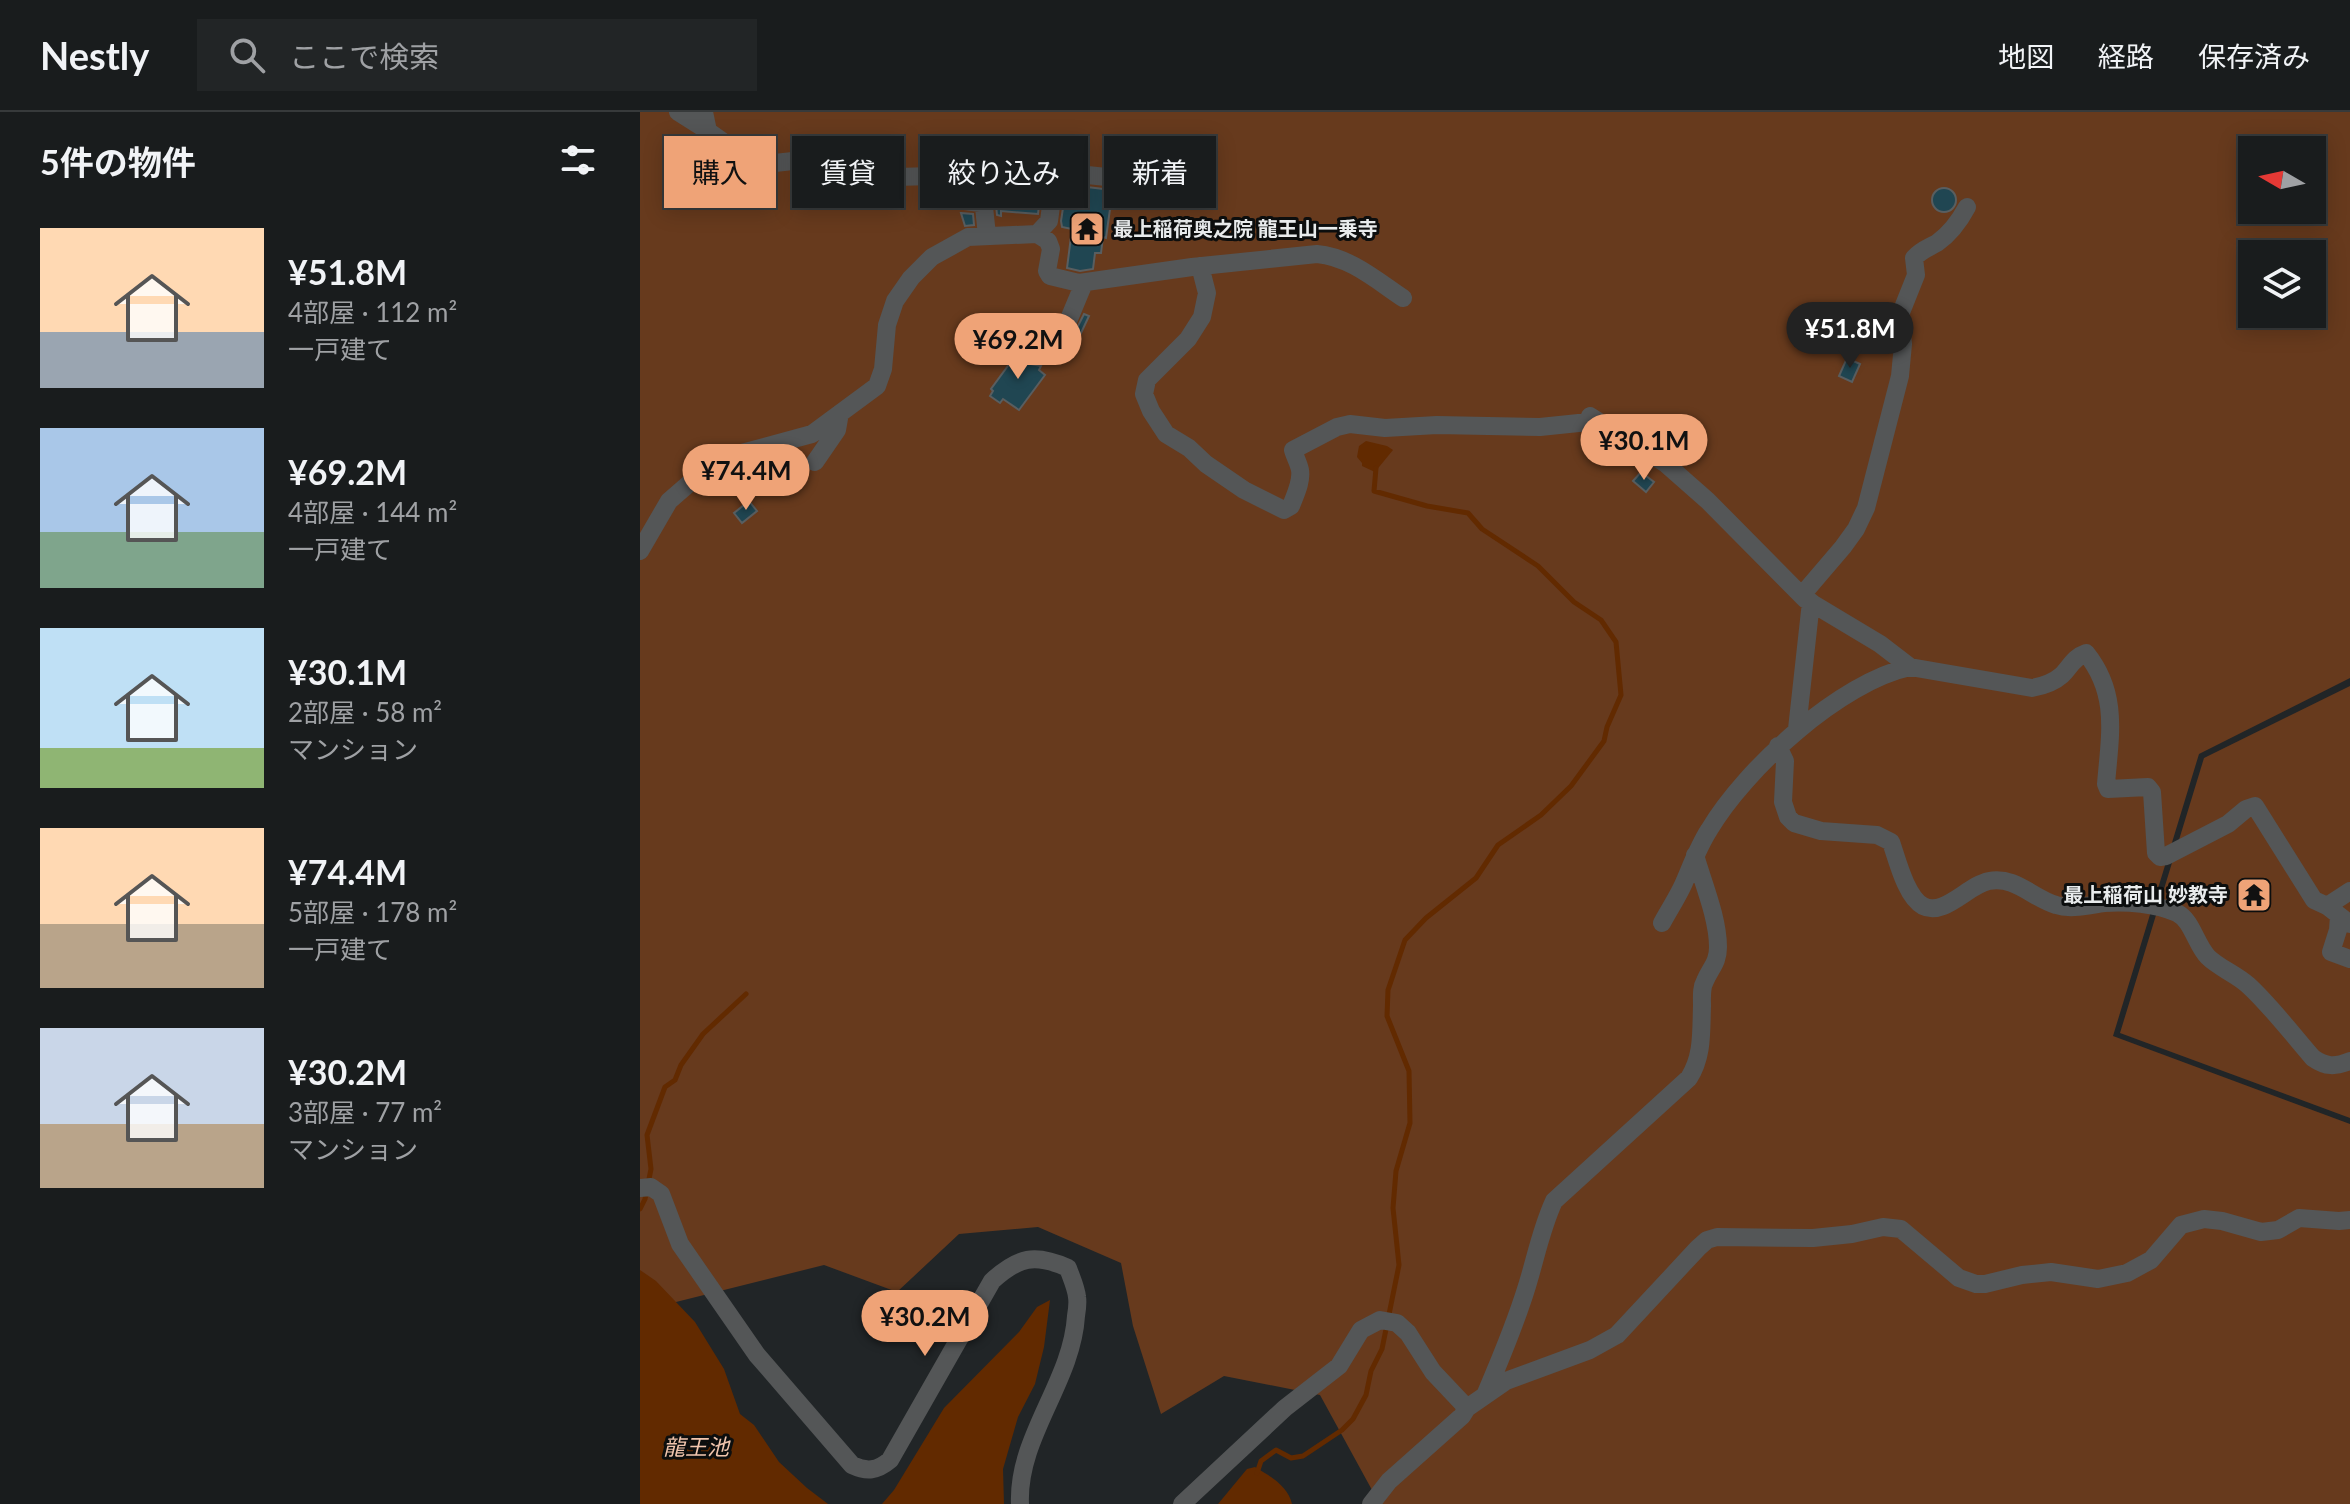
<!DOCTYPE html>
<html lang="ja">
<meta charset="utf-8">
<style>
:root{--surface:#191c1d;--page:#222526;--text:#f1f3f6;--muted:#9fa1a4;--line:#373a3b;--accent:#efa377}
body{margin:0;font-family:Lato,"Noto Sans JP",sans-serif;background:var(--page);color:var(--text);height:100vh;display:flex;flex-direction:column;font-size:30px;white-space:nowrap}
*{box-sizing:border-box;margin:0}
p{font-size:26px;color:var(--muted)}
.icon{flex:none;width:44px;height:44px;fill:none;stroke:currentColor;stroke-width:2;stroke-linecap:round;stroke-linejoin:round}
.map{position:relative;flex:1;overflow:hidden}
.panel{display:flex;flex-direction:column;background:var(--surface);width:640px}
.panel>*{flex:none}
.top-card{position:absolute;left:24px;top:24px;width:760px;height:72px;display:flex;gap:16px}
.needle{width:52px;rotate:279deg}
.controls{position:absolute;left:1598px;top:24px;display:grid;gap:16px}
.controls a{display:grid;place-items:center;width:88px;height:88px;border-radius:0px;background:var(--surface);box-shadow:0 4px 20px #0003,0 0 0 2px var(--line);font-size:40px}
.price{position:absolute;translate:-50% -68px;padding:0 18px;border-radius:28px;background:var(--accent);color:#111;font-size:26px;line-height:52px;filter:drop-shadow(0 2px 4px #0008)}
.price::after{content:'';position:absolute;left:50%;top:48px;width:24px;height:18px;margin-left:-12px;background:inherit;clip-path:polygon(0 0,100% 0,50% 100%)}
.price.on{background:#222;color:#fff}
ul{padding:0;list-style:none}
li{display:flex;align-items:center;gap:24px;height:200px;padding:0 40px}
li span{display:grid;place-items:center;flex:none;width:224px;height:160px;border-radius:0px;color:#555}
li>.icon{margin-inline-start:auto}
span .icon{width:96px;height:96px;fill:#fffc;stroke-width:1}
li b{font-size:34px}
h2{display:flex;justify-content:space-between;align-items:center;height:96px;padding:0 40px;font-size:34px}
.tag{padding:0 28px;border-radius:0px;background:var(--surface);box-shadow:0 4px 20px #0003,0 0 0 2px var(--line);font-size:28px;line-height:72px}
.tag.on{background:var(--accent);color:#111}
header{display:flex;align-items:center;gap:48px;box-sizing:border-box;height:112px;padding:0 40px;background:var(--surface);border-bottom:2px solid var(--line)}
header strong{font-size:38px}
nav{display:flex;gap:44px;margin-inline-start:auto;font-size:28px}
.search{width:560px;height:72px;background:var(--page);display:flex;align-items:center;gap:20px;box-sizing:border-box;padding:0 28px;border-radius:0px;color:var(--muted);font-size:30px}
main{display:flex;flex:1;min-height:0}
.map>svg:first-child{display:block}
</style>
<header>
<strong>Nestly</strong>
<div class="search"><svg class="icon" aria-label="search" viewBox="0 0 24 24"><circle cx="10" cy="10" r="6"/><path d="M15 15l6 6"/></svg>ここで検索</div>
<nav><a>地図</a><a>経路</a><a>保存済み</a></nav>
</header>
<main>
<section class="panel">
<h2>5件の物件<svg class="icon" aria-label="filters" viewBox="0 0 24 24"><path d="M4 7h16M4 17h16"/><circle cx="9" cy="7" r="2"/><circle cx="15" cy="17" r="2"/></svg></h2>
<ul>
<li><span style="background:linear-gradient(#ffd9b3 65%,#9aa5b1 0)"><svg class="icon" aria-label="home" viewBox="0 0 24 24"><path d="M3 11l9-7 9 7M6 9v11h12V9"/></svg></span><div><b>¥51.8M</b><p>4部屋 · 112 m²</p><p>一戸建て</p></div></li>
<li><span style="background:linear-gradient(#a9c7e8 65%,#7fa58c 0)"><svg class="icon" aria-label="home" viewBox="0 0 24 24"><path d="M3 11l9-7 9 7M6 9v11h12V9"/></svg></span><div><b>¥69.2M</b><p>4部屋 · 144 m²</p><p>一戸建て</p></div></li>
<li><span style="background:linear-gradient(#bfe0f5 75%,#8fb573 0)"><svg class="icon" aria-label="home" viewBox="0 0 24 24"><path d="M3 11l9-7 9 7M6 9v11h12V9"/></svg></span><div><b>¥30.1M</b><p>2部屋 · 58 m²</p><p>マンション</p></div></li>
<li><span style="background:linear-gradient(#ffd9b3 60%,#b9a48a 0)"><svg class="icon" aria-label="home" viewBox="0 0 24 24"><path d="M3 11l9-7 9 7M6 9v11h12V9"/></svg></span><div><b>¥74.4M</b><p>5部屋 · 178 m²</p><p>一戸建て</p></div></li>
<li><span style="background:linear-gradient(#c9d6e8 60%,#b9a48a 0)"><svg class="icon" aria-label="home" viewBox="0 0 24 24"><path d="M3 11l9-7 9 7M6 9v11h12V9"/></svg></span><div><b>¥30.2M</b><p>3部屋 · 77 m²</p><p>マンション</p></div></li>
</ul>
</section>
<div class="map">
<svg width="1710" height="1392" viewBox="0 0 1710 1392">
<rect width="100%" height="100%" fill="#212527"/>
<path fill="#673a1d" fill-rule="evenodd" d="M0 0H1710V566L1559 642 1473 924 1710 1012V1392H730L732 1378 680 1283 584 1264 521 1302 493 1214 481 1151 398 1115 319 1122 257 1180 184 1153 0 1199ZM1612 38H1672V98H1612ZM1612 142H1672V202H1612Z
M1710 574V1006L1480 921 1564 646Z"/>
<path fill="#622a00" d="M726 329 747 334 753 338 735 360 722 354V351L717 345 719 334Z
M0 1158 16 1169 55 1210 84 1257 100 1302 114 1313 139 1350 167 1376 188 1392H0Z
M410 1188 404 1235 395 1272 378 1305 363 1357 364 1392H242L254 1378 304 1296 379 1220 397 1195Z
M615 1355C630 1364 648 1374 652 1392H578L607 1357Z"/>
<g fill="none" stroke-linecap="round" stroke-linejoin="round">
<path stroke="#622a00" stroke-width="5" d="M0 1097 5 1087 11 1057 7 1023 25 975 35 968 41 953 63 922 106 882
M617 1361 621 1349 636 1338 651 1346 663 1344 702 1318 713 1307 726 1283 731 1259 742 1237 759 1153 753 1096 756 1059 770 1011 769 959 747 904 748 878 765 828 786 806 836 766 858 733 901 703 931 674 964 629 967 615 981 583 976 530 961 508 934 490 898 454 842 417 828 401 787 394 734 379 736 356"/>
</g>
<path fill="#204652" stroke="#595e60" stroke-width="2" d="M483 34 512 37 510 51 482 48Z
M376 54 410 59 401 77 398 102 361 99V104L357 103 356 93 348 83 341 79 325 77 348 70 352 81 373 82Z
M430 73 472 78 480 83 479 94 473 93 472 97H470L466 126 463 125 461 141H455L453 157 440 159 427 156 432 117 422 115 421 109 425 83Z
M1292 88a12 12 0 1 1 24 0a12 12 0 1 1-24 0Z
M321 101 333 102 334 113 325 114Z
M444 202 449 204 433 238 424 234 438 214Z
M381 236 387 240 390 252 401 254 399 258 405 263 379 298 363 287 360 291 350 284 353 279 351 277Z
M1207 246 1220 252 1212 270 1199 264Z
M1001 360 1014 370 1006 380 993 369Z
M109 389 117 399 102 411 94 401Z"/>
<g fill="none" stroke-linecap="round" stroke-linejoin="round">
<path stroke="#545657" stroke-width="18" d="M38 0 68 19
M64 0 68 19 116 53 153 49 173 50 205 61 220 56H229L241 63 256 65 293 64C307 87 314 89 340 91L344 95 347 123
M397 122 409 109 413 79 420 65 428 61 476 66 489 74
M560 154 567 181 562 205 548 227 507 268 504 282 511 299 526 322 549 336 566 352 604 378 644 398 651 394C655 383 662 370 660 358 659 352 655 345 653 338L697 315 710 312 745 316 797 313 900 315 958 309
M398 243 429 207 444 171
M950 304 1026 352 1068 389 1165 487 1240 532 1270 555
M175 350 197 318 200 301
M0 439 29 389 60 362 98 342 172 322 237 274 243 257 247 213 255 189 271 166 292 145 328 125 397 122 408 129 411 137 407 159 410 164 439 171 552 155 677 142C710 145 736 168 763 186
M1162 483 1203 435 1216 417 1226 396 1260 264 1263 232 1260 203 1276 163 1274 146C1281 138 1288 136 1297 131 1311 121 1319 110 1327 95
M1157 617 1171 490
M1138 634 1145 649 1143 690 1148 705 1154 711 1181 719 1237 723 1251 730C1257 747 1266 785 1283 794 1304 805 1328 773 1349 769 1376 764 1392 786 1416 793 1431 798 1449 793 1464 791 1487 789 1516 792 1537 801 1552 808 1556 833 1568 845 1579 856 1596 862 1608 873 1630 893 1653 923 1673 946 1686 955 1695 955 1710 949
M1687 794 1710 779
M1699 804 1698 818 1691 840 1710 847
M1022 811C1029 798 1037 786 1043 773 1051 755 1058 735 1069 718 1105 657 1200 570 1270 555L1392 576C1403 574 1413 571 1422 563 1430 555 1434 545 1446 541 1479 582 1470 623 1466 672L1468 677 1508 675 1512 680 1516 741 1520 745 1526 744 1588 712 1606 697 1615 694 1674 788 1687 794 1710 812
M0 1076 11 1075 21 1082 40 1132 117 1243 212 1353C227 1360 237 1359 250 1348L352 1169C378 1145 395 1141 428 1156 431 1165 436 1175 437 1185 438 1191 437 1198 436 1204 432 1270 377 1325 380 1392
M846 1281C861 1246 876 1210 887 1174 896 1145 901 1117 914 1089L1049 966C1063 944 1061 920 1062 894 1062 885 1061 876 1065 869 1071 855 1078 851 1078 835 1078 806 1063 771 1055 743
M827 1296 866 1269 950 1238 977 1223 1058 1136 1067 1128 1077 1125 1173 1126 1212 1122 1243 1115 1261 1117 1319 1166 1336 1172H1345L1382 1163 1411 1160 1458 1167 1487 1161 1511 1148 1541 1113 1564 1107 1582 1109 1621 1120 1638 1118 1659 1106 1699 1109 1710 1108
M542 1392 645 1296 699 1254 721 1218 740 1208 757 1211 768 1221 793 1260 827 1296 822 1304 749 1369 731 1392"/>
</g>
<defs>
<symbol id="temple-square" viewBox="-11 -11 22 22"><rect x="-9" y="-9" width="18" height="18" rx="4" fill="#efa377" stroke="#0c0e0e"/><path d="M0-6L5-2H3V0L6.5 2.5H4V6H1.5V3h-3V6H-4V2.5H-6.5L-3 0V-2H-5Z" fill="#111"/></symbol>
</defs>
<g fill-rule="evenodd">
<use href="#temple-square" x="427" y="97" width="40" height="40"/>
<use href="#temple-square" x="1594" y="763" width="40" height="40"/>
</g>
<g text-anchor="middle" stroke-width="6" stroke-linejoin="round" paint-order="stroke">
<g font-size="20" font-weight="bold" fill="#e8ebec" stroke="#0c0e0e" text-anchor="start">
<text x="473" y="124">最上稲荷奥之院 龍王山一乗寺</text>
<text x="1588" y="790" text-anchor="end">最上稲荷山 妙教寺</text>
</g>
<g font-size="22" font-style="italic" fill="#f1c5ad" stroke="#0c0e0e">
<text x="56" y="1343">龍王池</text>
</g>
</g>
</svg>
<div class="controls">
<a><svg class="needle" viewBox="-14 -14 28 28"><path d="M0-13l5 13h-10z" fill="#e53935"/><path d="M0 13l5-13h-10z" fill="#9fa1a4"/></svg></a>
<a><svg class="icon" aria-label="layers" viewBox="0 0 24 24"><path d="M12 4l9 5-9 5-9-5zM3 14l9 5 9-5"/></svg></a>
</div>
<b class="price on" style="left:1210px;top:258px">¥51.8M</b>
<b class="price" style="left:378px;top:269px">¥69.2M</b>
<b class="price" style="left:1004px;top:370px">¥30.1M</b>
<b class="price" style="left:106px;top:400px">¥74.4M</b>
<b class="price" style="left:285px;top:1246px">¥30.2M</b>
<div class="top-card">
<a class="tag on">購入</a>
<a class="tag">賃貸</a>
<a class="tag">絞り込み</a>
<a class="tag">新着</a>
</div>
</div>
</main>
